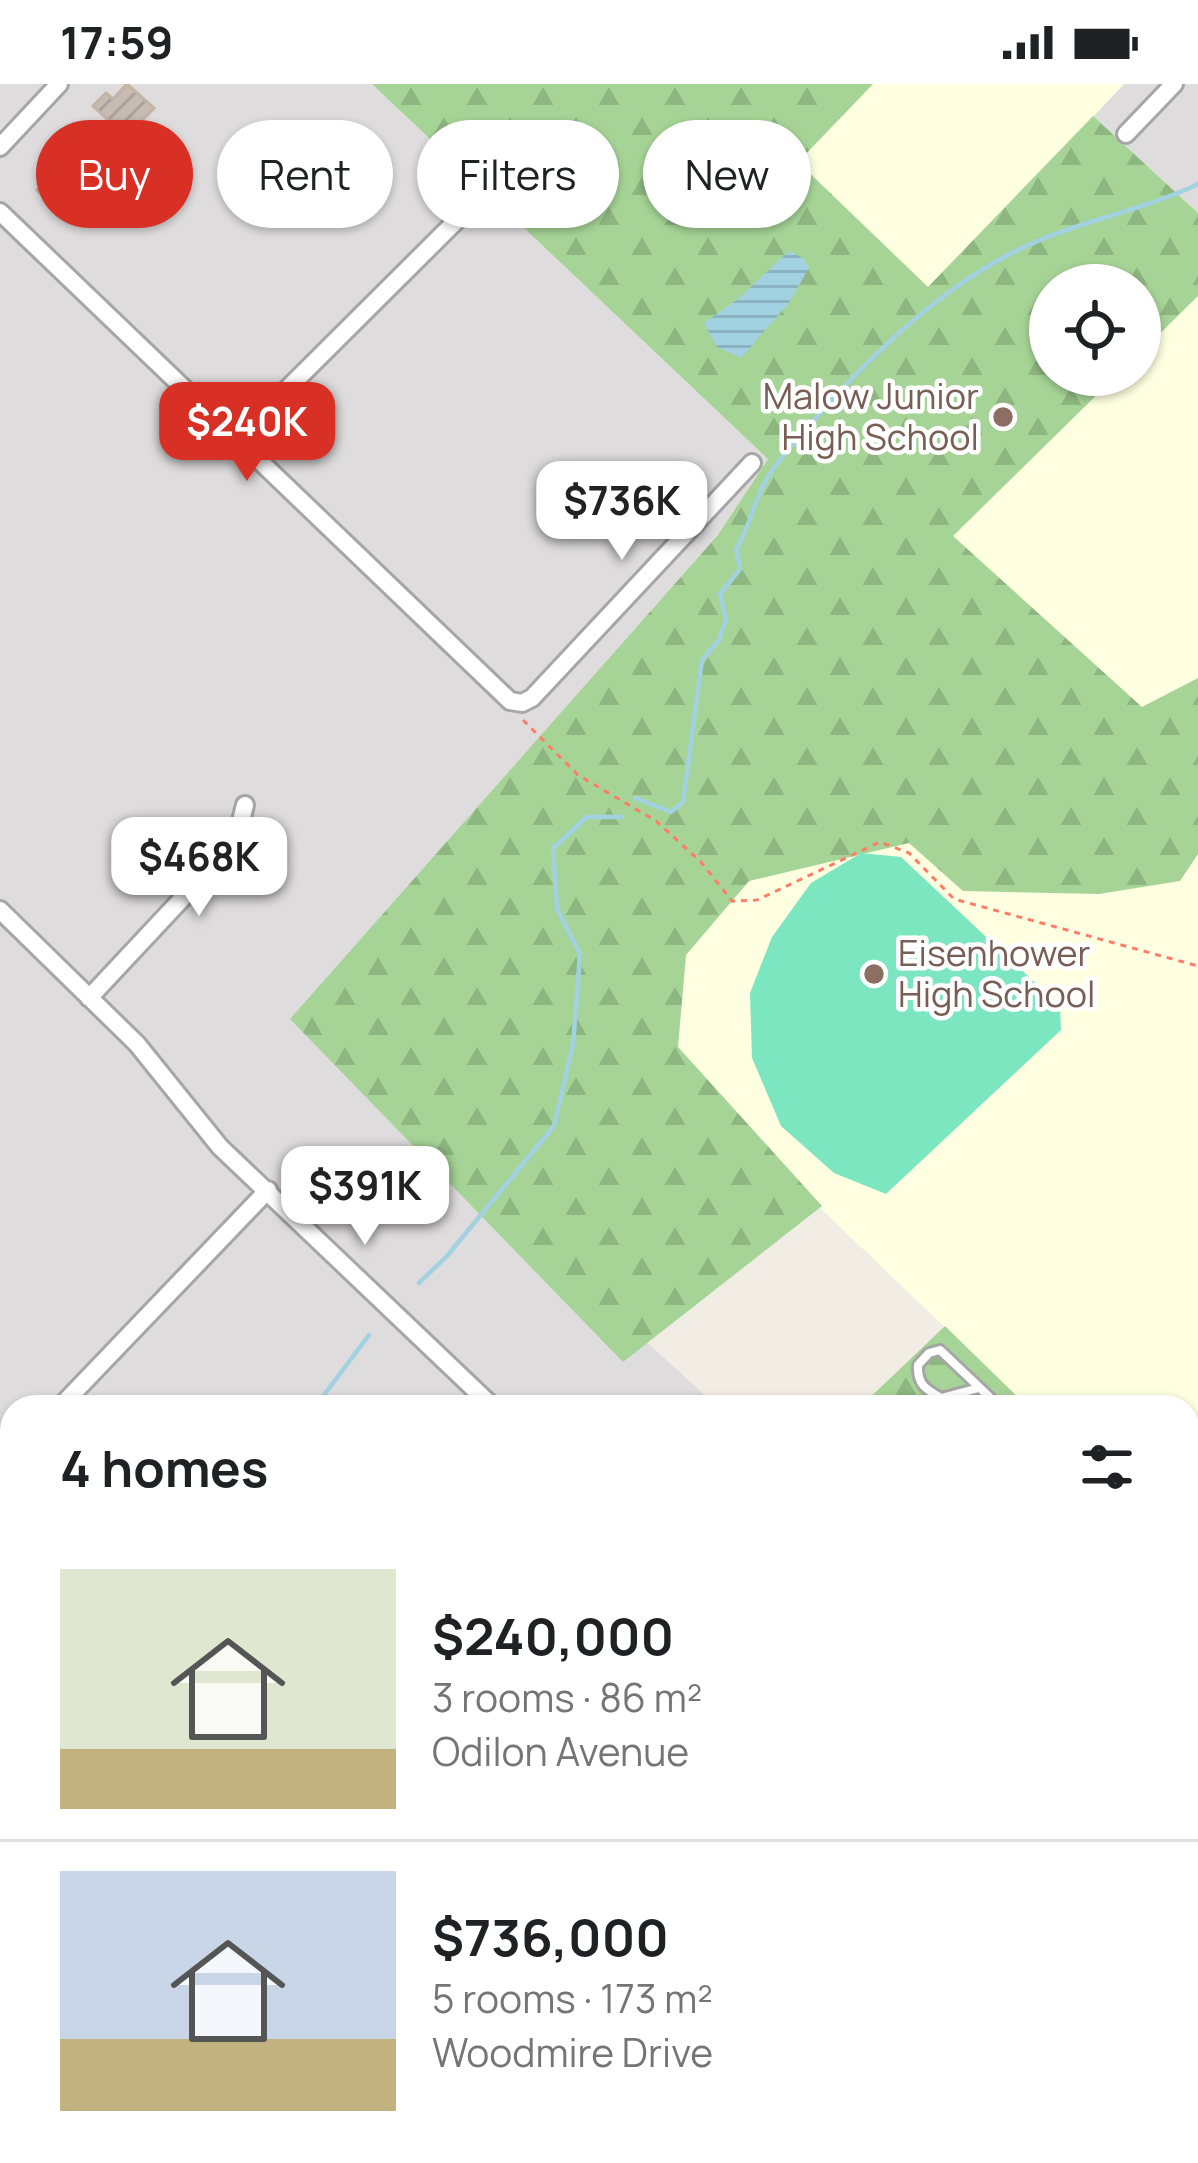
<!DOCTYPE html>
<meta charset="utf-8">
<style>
:root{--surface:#fff;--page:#f2f2f2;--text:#202124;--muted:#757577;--line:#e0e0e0;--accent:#d93025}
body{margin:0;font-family:Manrope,sans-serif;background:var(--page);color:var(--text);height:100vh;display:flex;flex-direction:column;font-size:45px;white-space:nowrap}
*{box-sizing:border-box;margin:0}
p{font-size:39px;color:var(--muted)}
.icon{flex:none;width:66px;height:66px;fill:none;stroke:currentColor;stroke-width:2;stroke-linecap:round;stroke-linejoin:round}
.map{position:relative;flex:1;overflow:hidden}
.details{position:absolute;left:0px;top:1311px;width:1200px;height:768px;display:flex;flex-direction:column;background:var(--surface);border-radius:36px 36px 0 0;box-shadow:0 3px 9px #0004}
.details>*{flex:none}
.top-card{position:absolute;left:36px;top:36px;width:1128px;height:108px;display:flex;gap:24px}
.fabs{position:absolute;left:1029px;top:180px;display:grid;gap:24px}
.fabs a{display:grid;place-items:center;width:132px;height:132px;border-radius:50%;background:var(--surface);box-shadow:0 3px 9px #0004;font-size:60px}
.price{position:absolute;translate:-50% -102px;padding:0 27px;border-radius:24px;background:#fff;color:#222;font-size:39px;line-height:78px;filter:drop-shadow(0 3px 6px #0008)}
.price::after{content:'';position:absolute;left:50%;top:72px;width:36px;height:27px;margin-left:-18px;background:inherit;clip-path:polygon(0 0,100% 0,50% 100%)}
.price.current{background:var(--accent);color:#fff}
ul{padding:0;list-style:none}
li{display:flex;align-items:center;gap:36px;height:300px;padding:0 60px}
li+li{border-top:3px solid var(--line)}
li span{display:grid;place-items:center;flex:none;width:336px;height:240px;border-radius:0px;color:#555}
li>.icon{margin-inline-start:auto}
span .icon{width:144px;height:144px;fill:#fffc;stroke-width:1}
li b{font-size:51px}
h2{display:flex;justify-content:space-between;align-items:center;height:144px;padding:0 60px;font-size:51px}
.pill{padding:0 42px;border-radius:54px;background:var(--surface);box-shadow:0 3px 9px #0004;font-size:42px;line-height:108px}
.pill.current{background:var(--accent);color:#fff}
.status{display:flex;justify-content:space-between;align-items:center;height:84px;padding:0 60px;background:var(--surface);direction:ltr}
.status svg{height:33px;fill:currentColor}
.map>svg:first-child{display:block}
</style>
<div class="status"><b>17:59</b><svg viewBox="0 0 49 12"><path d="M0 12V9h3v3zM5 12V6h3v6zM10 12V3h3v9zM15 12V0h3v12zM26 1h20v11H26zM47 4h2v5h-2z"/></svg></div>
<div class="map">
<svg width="1198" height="2079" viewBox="0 0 1198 2079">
<defs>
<pattern id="construction-furrows" width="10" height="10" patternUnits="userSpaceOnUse" patternTransform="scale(3)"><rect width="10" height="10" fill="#c6c6af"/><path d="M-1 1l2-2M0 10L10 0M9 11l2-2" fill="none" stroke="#aaaa96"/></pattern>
<pattern id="forest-firs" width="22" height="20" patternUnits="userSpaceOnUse" patternTransform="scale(3)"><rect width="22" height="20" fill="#a6d496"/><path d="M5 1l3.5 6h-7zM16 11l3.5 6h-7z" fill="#8eb681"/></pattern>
<pattern id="water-rules" width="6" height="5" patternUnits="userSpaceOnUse" patternTransform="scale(3)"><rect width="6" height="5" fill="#a2d1e2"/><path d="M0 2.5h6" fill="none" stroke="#8bb3c1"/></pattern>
<pattern id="building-hatch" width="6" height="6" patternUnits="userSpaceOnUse" patternTransform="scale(3)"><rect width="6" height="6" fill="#c6bcb4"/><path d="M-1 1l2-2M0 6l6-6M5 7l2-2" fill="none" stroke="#aaa19a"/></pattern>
</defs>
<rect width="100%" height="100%" fill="#f1ede5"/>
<path fill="#dedcdc" d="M0 0H372L768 375 717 452 291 935 718 1323H12V1911L0 1898Z
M1124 0H1198V129L1093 32Z
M1188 1751 1198 1761V2079H622L633 2067H1188Z
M156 2067H540L554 2079H163Z"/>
<path fill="#feffe0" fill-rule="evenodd" d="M873 0H1124L1093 33 1198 129V1488L1188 1478V1323H1028L443 763 717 452 768 375 927 203 798 78ZM1050 201H1140V291H1050Z"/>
<path fill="url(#construction-furrows)" d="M0 1898 12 1911V2067H156L163 2079H0Z"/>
<path fill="url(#forest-firs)" d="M372 0H873L798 78 928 203 1093 32 1198 129V212L1140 269V201H1050V291H1117L953 452 1142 623 1198 594V770L1180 797 1099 810 963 807 909 759 749 797 686 871 678 963 822 1122 623 1278 290 935 717 452 768 375Z
M945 1242 1028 1323H860Z
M1188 1479 1198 1488V1710L1188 1719Z"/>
<path fill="#7ce6c1" d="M861 769 901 773 1060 922 1061 946 886 1110 834 1089 781 1042 752 974 750 909 772 853 811 799Z"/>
<path fill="url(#water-rules)" d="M789 167 803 174 809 184 788 220 741 274 717 263 704 239 738 215Z"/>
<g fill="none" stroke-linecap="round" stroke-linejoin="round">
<path stroke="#a2d1e2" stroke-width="4.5" d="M635 714 671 728 683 718 702 576 719 556 726 535 720 510 740 485 736 465C751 442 754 414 769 391 780 373 796 357 810 341 864 278 935 209 1010 170 1070 138 1138 129 1198 100
M419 1199 447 1172 554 1042 573 961 580 870 557 825 553 764 587 733H622
M315 1323 369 1251
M1188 1632 1198 1629
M504 2067 513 2079
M582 2079 591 2067"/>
</g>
<path fill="url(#building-hatch)" stroke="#c4b4a6" stroke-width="3" d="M127 0 154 24 126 53 93 22 106 9 113 15Z
M54 63 92 100 63 131 37 106 54 88 41 77Z"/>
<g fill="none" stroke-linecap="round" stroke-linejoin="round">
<defs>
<path id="lane" d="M979 1304 941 1314C925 1305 917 1300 918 1281L929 1269 940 1266 1000 1323
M1188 1500 1198 1510"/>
<path id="street" d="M1126 50 1174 0
M0 63 59 0
M0 128 510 617 522 619 532 614 752 379
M238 354 467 126
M0 826 137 960 220 1063 493 1323
M89 914 236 757 245 721
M60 1323 268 1106
M0 1388 12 1373
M0 1734 12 1741
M1188 1985 1198 1995
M313 2067 320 2079"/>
</defs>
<use href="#lane" stroke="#a6a6a6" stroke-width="14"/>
<use href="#street" stroke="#a6a6a6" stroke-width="22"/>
<path stroke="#ff7d68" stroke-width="3" stroke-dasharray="6 6" stroke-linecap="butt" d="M523 636 578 691 656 737 701 778 732 817 757 816 880 758 909 769 954 815 1198 882"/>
<use href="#lane" stroke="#fff" stroke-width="8"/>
<use href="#street" stroke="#fff" stroke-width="16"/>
</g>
<g fill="#8d6e63" stroke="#fff" stroke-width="4.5">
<circle cx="1003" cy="333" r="12"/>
<circle cx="874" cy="890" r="12"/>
</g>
<g text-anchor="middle" stroke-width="9" stroke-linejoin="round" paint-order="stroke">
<g font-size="36" fill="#785e54" stroke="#fff" text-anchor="end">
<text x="979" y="325">Malow Junior<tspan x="979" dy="41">High School</tspan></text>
<text x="898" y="882" text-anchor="start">Eisenhower<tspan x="898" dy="41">High School</tspan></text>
</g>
</g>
</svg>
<div class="fabs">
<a><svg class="icon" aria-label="locate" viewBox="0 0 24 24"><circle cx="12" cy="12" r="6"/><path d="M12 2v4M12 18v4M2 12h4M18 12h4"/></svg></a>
</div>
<b class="price current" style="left:247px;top:400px">$240K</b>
<b class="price" style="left:622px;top:479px">$736K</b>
<b class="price" style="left:199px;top:835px">$468K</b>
<b class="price" style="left:365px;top:1164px">$391K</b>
<div class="top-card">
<a class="pill current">Buy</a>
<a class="pill">Rent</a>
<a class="pill">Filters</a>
<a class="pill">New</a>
</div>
<section class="details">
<h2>4 homes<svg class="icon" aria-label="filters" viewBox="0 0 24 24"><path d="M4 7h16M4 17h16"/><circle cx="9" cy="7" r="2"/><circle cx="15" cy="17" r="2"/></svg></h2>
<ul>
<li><span style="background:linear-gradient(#dfe7d0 75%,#c2b280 0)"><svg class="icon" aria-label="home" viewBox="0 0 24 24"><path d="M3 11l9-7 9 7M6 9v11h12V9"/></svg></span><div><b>$240,000</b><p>3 rooms · 86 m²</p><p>Odilon Avenue</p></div></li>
<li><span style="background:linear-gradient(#c9d6e8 70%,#c2b280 0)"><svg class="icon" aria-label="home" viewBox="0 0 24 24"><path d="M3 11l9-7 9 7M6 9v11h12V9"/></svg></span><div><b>$736,000</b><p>5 rooms · 173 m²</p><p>Woodmire Drive</p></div></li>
</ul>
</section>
</div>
